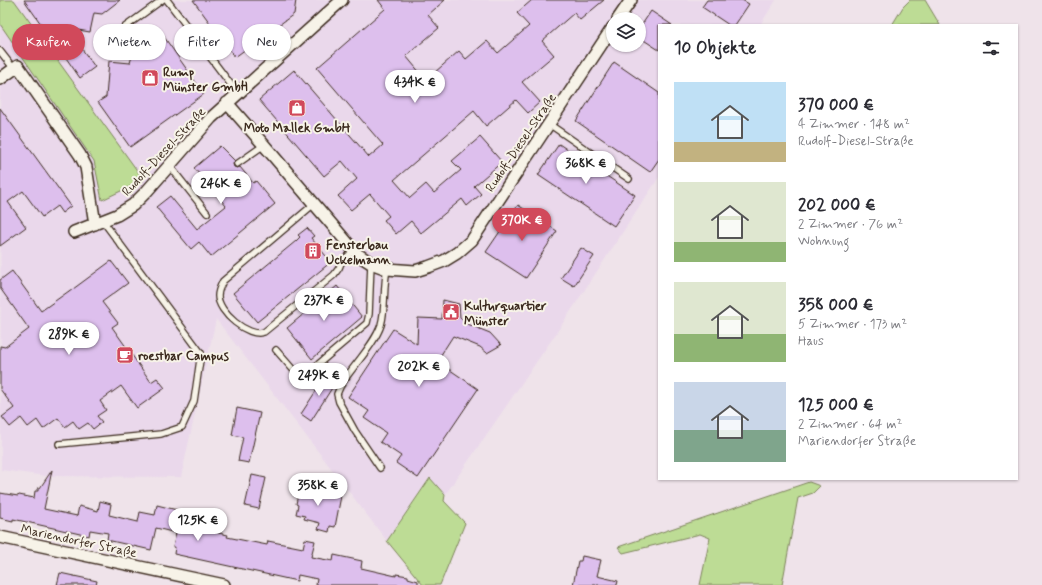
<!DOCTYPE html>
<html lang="de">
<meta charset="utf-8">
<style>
:root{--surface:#fff;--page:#f2f2f3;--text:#2b2b33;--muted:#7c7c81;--accent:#d1495b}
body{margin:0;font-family:Mynerve,sans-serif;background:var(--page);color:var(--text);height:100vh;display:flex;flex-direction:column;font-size:15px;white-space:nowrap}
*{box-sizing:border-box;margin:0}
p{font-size:13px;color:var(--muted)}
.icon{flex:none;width:22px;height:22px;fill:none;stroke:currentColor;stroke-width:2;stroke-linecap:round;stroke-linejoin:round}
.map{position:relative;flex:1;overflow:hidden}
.drawer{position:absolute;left:658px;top:24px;width:360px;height:456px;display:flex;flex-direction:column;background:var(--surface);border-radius:0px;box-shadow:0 1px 3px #0004}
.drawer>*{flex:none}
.guide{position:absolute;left:12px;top:24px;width:380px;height:36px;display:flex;gap:8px}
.buttons{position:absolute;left:606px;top:12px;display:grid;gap:8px}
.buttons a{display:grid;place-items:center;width:40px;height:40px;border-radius:50%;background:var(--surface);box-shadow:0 1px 3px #0004;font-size:20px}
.price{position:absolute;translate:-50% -34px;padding:0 9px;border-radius:14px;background:#fff;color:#222;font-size:13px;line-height:26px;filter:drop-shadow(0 1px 2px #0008)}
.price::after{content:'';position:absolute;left:50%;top:24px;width:12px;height:9px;margin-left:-6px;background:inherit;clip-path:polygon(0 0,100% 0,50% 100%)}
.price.selected{background:var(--accent);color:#fff}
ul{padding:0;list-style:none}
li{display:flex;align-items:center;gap:12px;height:100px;padding:0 16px}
li span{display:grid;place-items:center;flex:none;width:112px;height:80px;border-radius:0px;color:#555}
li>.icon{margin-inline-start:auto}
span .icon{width:48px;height:48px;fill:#fffc;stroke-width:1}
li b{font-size:17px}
h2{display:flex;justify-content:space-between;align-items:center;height:48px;padding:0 16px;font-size:17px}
.tag{padding:0 14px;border-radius:18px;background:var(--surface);box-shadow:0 1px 3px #0004;font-size:14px;line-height:36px}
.tag.selected{background:var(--accent);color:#fff}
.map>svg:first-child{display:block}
</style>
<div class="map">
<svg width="1042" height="585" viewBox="0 0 1042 585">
<rect width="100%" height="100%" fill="#efe3ea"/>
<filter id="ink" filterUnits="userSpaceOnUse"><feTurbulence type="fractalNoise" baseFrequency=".025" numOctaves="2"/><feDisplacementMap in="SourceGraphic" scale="8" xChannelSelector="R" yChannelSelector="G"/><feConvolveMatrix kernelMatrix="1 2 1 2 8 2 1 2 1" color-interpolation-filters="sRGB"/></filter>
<g filter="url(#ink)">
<path fill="#ead8eb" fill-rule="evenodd" d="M0 0H776L760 25H659V177L557 332 445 495 429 478 387 541 216 319 181 477 46 476 1 470ZM613 19H639V45H613Z"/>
<path fill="#bddc95" stroke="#7c835a" d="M0 0H14L144 180 102 200 94 161 0 24Z
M910 0H925L940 25H892L903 7Z
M430 478 445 495 444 501 465 523 440 585H423L387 541Z
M809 482 820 486 813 493 798 498 782 585H700L710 538 700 534 623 553 618 547Z"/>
<path fill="#ddbfed" stroke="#3b2a1e" d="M24 0H120L102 14 94 13 90 32 54 26 46 31Z
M193 0H296L294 14 235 57Z
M378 0H445L428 15 439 28 406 56 426 80 459 51 466 59 487 41 498 53 529 26 517 13 532 0H604L580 20 574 13 542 41 554 55 522 82 540 102 528 113 516 100 486 126 474 111 394 180 410 198 426 184 434 193 461 170 452 161 480 137 502 162 474 186 481 194 467 206 462 199 421 233 411 221 396 234 384 220 389 216 370 194 351 210 338 196 357 179 342 161 324 176 259 100 294 70 369 157 383 145 317 68 385 9Z
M707 0H742L749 4 735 25H729L702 7Z
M651 11 672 25H659V50L639 37V29Z
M162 34 204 94 130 147 98 102 106 97 109 61 130 63 132 56Z
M79 45 95 67 80 78 64 55Z
M614 62 659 93V159L650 172 576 121Z
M0 108 71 206 62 213 57 206 42 217 23 191 8 202 26 227 0 246Z
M559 144 635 195 614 226 538 175Z
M220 146 235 161 233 164 234 167 237 168 240 167 253 183 256 181 275 204 211 257 199 242 191 249 156 207 170 196 197 229 226 206 194 168Z
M518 205 557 231 526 278 486 252Z
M307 228 314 236 311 238 331 262 257 322 233 293 296 241 300 237 298 235Z
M581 248 594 256 574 286 561 278Z
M111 261 128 283 102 302 118 323 112 327 151 382 157 378 165 388 137 408 121 386 100 401 106 410 97 416 102 422 93 429 88 423 79 429 73 421 65 427 58 418 43 429 37 420 28 427 21 418 10 427 2 417 14 408 0 389V346L5 347 29 329 0 288V280L12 271 41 311 69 291V292Z
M337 286 362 317 312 359 287 328Z
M443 300 459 304 460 317 465 323 490 333 501 345 487 353 480 347 453 336 437 361 478 389 418 478 396 463 401 456 380 442 386 433 364 418 369 411 348 397 393 329 417 344 418 318 442 319Z
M327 374 337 380 311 421 301 414Z
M237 408 260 413 249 463 238 461 243 437 232 435Z
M52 470 44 509 77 516 79 506 98 511 100 501 111 504 109 515 138 522 140 512 155 515 157 505 181 511 179 519 206 525 204 530 228 535 227 537 267 545 268 541 303 548 305 539 315 541 311 557 333 561 334 555 362 561 361 568 396 576V574L408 576V578L418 581V585H316L317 579 298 575 297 581 174 554 175 547H173L176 533 156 528 151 550 107 540 108 533 90 530 89 536 13 519V521L0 518V493L18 496 19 495 34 498 35 491H38V488H40Z
M252 475 266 478 259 509 245 506Z
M300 485 321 490V492L341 496 335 527 330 526 329 532 318 529 320 523 304 519 305 516 296 514 298 505 296 504Z
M582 556 601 560 597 576 618 581 617 585H573L578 561H581Z
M60 573 97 581 96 585H57Z"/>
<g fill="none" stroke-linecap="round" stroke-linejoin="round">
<defs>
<path id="service" d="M167 0 238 94
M99 46 162 0
M0 51 14 69
M549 124 629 179
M237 164 264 145
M169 165 207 213
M314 204 223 281C221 285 218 290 218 296 218 312 248 338 264 332L334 275 339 268 341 263 354 250
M276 350 296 373 303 377 367 323 369 314 371 263
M59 444 161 434 182 427 194 401 201 353 103 221
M380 468 355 431 339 402 337 394 340 387 345 379C356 363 375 343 381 325 386 308 383 287 387 269"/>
<path id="minor" d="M618 19 631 0
M0 79 18 66 80 155 86 167 95 224
M227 103 264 145 357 254 371 263 387 269 415 271 428 267 444 261 457 253 472 240 613 27
M74 232 117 215 133 205 147 191 211 118 342 0
M0 537 224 585"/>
</defs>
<use href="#service" stroke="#3b2a1e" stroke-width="8"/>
<use href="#minor" stroke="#3b2a1e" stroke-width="14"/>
<use href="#service" stroke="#f7f3e8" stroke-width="5.5"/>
<use href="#minor" stroke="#f7f3e8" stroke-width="11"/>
</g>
</g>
<defs>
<symbol id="shop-square" viewBox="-11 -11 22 22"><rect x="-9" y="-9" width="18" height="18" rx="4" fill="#d1495b" stroke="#f7f3e8"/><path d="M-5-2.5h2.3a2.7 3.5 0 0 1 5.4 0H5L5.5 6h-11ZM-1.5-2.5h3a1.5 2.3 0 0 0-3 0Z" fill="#fff"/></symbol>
<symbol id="building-square" viewBox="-11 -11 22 22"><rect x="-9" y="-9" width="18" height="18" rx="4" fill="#d1495b" stroke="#f7f3e8"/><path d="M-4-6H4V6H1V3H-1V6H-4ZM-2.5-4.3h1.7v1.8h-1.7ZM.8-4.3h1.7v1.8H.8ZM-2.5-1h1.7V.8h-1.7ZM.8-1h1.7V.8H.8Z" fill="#fff"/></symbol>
<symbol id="civic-square" viewBox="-11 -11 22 22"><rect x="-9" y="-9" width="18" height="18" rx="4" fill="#d1495b" stroke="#f7f3e8"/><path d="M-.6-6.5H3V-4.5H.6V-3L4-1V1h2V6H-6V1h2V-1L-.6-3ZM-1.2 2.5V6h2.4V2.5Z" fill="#fff"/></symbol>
<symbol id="cafe-square" viewBox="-11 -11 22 22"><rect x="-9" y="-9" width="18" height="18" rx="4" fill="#d1495b" stroke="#f7f3e8"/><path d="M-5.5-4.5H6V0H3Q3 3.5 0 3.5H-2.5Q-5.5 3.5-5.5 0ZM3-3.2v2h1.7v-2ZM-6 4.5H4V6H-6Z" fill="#fff"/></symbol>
</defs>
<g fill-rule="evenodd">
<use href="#shop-square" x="140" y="68" width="20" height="20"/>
<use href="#shop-square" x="287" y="98" width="20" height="20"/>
<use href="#building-square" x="303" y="241" width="20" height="20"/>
<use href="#civic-square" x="441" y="302" width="20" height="20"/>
<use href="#cafe-square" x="115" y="345" width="20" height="20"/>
</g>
<g text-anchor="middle" stroke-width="4" stroke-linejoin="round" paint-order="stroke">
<g font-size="13" font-weight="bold" fill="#3b2a1e" stroke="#f7f3e8" text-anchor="start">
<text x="163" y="76">Rump<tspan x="163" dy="15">Münster GmbH</tspan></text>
<text x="297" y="132" text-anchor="middle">Moto Mallek GmbH</text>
<text x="326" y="249">Fensterbau<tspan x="326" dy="15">Uckelmann</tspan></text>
<text x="464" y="310">Kulturquartier<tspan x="464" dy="15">Münster</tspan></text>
<text x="138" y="360">roestbar Campus</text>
</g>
<g font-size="13" fill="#3b2a1e" stroke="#f7f3e8">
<text transform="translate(520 142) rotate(-56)" y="5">Rudolf-Diesel-Straße</text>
<text transform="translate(163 151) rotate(-47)" y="5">Rudolf-Diesel-Straße</text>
<text transform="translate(79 540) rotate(12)" y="5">Mariendorfer Straße</text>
</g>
</g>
</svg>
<div class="buttons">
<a><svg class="icon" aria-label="layers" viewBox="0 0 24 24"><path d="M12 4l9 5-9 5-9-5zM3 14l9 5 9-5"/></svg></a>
</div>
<b class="price" style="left:415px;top:104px">434K €</b>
<b class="price" style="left:586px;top:185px">368K €</b>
<b class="price" style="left:221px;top:205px">246K €</b>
<b class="price selected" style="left:522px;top:242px">370K €</b>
<b class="price" style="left:324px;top:322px">237K €</b>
<b class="price" style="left:69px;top:356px">289K €</b>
<b class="price" style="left:419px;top:388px">202K €</b>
<b class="price" style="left:319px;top:397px">249K €</b>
<b class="price" style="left:318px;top:507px">358K €</b>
<b class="price" style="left:198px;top:542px">125K €</b>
<div class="guide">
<a class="tag selected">Kaufen</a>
<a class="tag">Mieten</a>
<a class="tag">Filter</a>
<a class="tag">Neu</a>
</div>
<section class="drawer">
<h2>10 Objekte<svg class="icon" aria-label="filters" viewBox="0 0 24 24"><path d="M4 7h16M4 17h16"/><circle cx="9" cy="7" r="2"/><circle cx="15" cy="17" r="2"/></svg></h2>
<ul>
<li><span style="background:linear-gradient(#bfe0f5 75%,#c2b280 0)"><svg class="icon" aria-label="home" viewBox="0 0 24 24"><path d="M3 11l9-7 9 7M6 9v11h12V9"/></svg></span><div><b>370 000 €</b><p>4 Zimmer · 148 m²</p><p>Rudolf-Diesel-Straße</p></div></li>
<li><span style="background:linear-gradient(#dfe7d0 75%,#8fb573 0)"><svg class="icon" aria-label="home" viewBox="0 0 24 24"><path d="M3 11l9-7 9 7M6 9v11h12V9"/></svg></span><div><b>202 000 €</b><p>2 Zimmer · 76 m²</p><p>Wohnung</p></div></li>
<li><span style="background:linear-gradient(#dfe7d0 65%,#8fb573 0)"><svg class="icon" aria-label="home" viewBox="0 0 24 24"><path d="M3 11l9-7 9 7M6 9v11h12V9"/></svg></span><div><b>358 000 €</b><p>5 Zimmer · 173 m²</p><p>Haus</p></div></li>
<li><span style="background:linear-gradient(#c9d6e8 60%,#7fa58c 0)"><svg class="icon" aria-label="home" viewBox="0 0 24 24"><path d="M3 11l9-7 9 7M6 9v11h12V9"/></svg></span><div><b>125 000 €</b><p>2 Zimmer · 64 m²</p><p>Mariendorfer Straße</p></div></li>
</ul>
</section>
</div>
